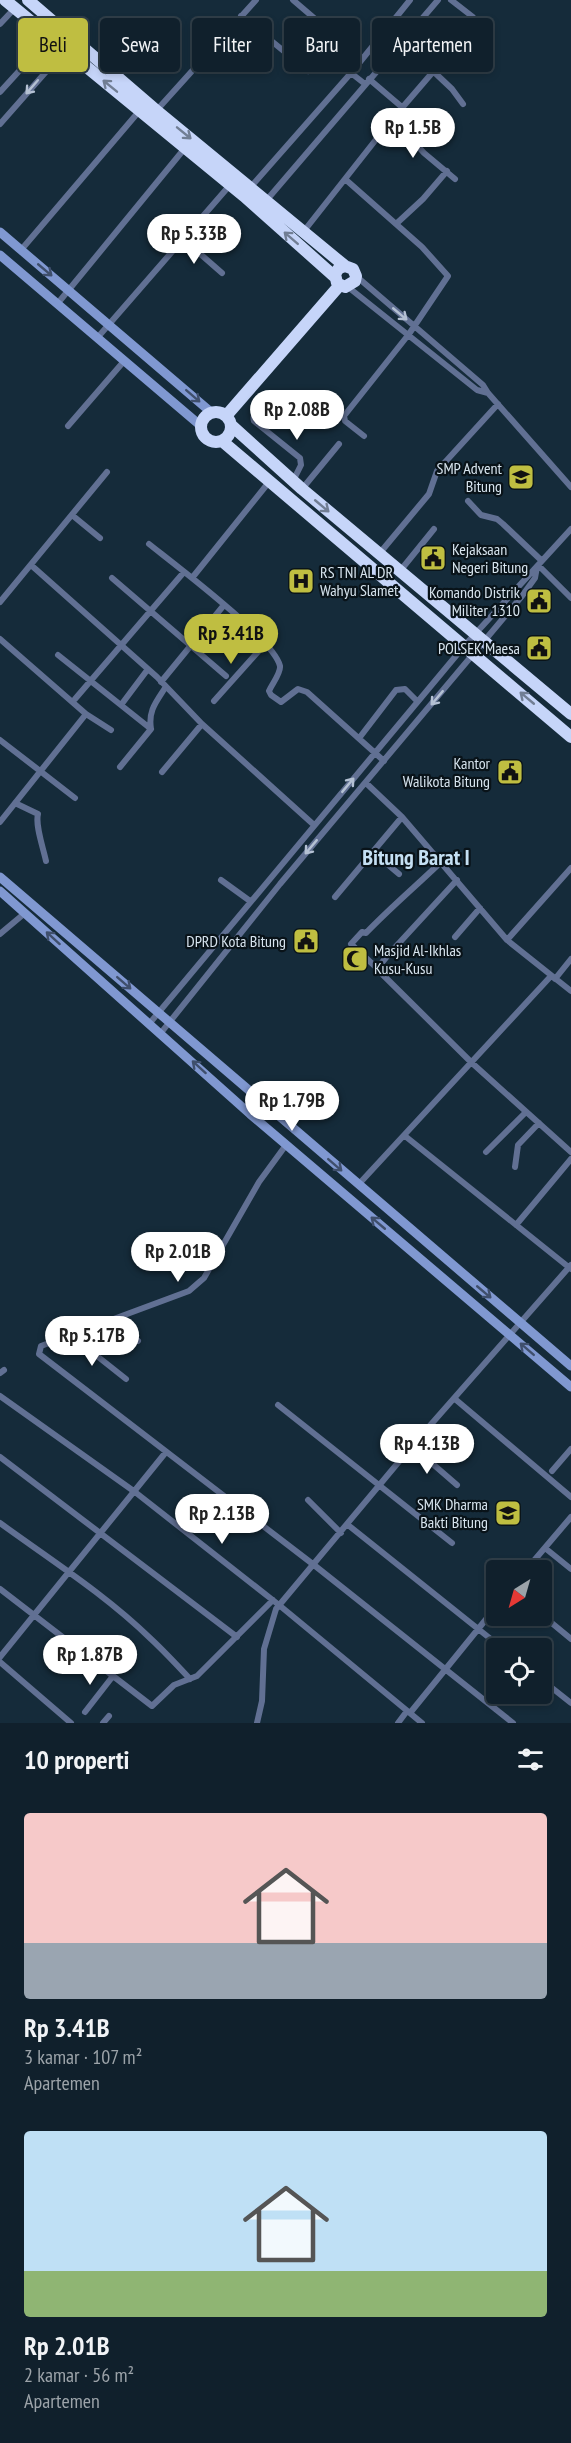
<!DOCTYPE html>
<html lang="id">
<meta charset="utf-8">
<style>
:root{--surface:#10202c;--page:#192834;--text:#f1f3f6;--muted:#9ca3a9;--line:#303e48;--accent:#bfbe41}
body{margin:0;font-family:"PT Sans Narrow",sans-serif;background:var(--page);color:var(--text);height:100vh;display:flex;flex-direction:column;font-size:22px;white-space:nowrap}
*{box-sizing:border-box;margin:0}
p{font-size:20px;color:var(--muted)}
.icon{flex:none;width:33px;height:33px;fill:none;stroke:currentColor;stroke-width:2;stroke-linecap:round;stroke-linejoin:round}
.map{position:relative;height:1723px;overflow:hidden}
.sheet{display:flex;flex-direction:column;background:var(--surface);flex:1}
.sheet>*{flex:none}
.top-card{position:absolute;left:18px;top:18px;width:536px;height:54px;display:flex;gap:12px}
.needle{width:39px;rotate:217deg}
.fabs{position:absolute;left:486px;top:1560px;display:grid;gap:12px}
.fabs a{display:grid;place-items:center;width:66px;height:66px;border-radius:6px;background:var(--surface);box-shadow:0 3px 9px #0003,0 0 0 2px var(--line);font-size:30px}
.price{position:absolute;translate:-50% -51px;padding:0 14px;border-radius:21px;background:#fff;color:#222;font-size:20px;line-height:39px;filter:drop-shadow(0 2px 3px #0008)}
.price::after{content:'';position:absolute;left:50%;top:36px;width:18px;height:14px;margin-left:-9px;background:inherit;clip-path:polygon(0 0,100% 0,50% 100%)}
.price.on{background:var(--accent);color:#111}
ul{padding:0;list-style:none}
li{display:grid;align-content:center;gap:12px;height:318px;padding:0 24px}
li span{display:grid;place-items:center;height:186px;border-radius:6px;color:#555}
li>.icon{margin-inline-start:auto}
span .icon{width:108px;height:108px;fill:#fffc;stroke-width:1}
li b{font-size:26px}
h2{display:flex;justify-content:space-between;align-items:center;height:72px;padding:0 24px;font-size:26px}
.chip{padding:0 21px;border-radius:6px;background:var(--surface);box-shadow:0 3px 9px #0003,0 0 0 2px var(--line);font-size:21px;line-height:54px}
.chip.on{background:var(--accent);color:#111}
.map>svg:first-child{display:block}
</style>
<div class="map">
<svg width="571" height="1723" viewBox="0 0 571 1723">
<rect width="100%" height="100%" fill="#152b3a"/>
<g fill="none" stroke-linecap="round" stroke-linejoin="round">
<path stroke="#617093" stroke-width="6" d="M293 0 362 59
M241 16 308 71
M0 24 15 8
M434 72 452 89 463 104
M351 73 365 84
M369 79 403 108
M0 92 51 36
M156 111 256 0
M393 119 424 153 455 179
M0 124 66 49
M345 179 422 247 448 276 409 334 344 416 345 421 364 436
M249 189 351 73 410 0
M265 202 438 0
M396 224 423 199 447 171
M304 231 389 123 475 23 473 17 451 0
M182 238 222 273
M21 250 141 109
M356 276 483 385 488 393 571 487
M348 287 477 390 488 393
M58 303 185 148
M98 337 230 185
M268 397C262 404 251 412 254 421L300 458 301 465 293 481
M68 426 125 360
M302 489 339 444
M468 501 481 515 497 519 503 524 542 561
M72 515 100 538
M149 544C174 564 274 639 280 666 281 673 272 684 269 691L271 695 281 702 298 689 307 692 384 761
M379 554 429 494 437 471 498 404
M31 565 157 677 202 724 314 825
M538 565 571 598
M400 571 434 529
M112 578 226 676
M192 578 269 482
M0 602 107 472
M0 639 86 714 0 822
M58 655 151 729
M161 682 224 605
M75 699 184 572
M214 701 265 644
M121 705 148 669
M86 714 111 730
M360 737 396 690 405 689 417 701
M0 740 75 798
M120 767 151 729C148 711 156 702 165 688
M162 772 202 724
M366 783 402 817 507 940 571 991
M15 803 38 814C35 825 43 847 46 861
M373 852 399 874
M221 880 250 901
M457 880 389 954 379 966V971L472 1063 571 1152
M335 897 402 817
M0 934 25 913
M455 937 480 908
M507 940 571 868
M379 970 351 944 362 932 366 933C390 908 416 886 441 862
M555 979 571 959
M149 1024 465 645 571 529
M160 1034 280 884 522 596 535 578 537 567
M405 1136 571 1269
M286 1145 259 1182 204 1278 189 1291 41 1346 39 1354 314 1565 513 1723
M486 1152 526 1112
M515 1167 518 1145 539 1123
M358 1185 551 976
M516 1225 571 1159
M112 1321 138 1341
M79 1333 97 1356 126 1379
M0 1373 4 1370
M0 1396 135 1492 279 1605 422 1723
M455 1399 571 1497
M278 1405 452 1543
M412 1446 457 1485
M0 1457 237 1637
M552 1471 571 1449
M308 1500 341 1533
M0 1523C51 1560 106 1595 151 1639 165 1652 177 1665 190 1679
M348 1525 502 1648
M545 1548 571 1569
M526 1570 571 1517
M0 1589 152 1706 174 1685 197 1676 273 1600
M542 1615 571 1639
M0 1657 166 1452
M0 1662 71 1723
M542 1680 571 1703
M85 1712 113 1676
M410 1713 496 1607
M103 1723 109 1716
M257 1723 262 1701 264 1649 276 1609 412 1446 571 1265
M398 1723 407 1711"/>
<path stroke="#8098d1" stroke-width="9" d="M0 232 212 413
M0 255 201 426
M0 877 571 1366
M0 891 250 1114 571 1387"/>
<path stroke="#c6d5f9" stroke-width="12" d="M5 0 244 196 335 277
M28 0 157 111 345 266 353 269 356 276 355 281 345 287 337 283 335 274 339 268 345 266
M201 427a15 15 0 1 1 30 0a15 15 0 1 1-30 0Z
M226 416 339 286
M231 425 302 489 571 714
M222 441 571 737"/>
</g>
<defs><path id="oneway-shaft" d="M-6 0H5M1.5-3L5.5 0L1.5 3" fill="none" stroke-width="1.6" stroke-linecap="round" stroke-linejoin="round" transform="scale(1.5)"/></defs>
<g stroke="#717e94">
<use href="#oneway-shaft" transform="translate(110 86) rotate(-141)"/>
<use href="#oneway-shaft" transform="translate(184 133) rotate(39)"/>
<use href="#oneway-shaft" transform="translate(291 238) rotate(-139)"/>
<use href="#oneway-shaft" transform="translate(322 506) rotate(40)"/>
<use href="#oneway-shaft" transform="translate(527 698) rotate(-140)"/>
</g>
<g stroke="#b4c1d3">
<use href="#oneway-shaft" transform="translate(32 87) rotate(131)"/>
<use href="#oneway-shaft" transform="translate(400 314) rotate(40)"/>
<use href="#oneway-shaft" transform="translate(437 698) rotate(130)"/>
<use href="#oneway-shaft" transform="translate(348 785) rotate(-50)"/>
<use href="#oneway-shaft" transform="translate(311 847) rotate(130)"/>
</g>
<g stroke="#3f4f6c">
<use href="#oneway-shaft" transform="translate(45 270) rotate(40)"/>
<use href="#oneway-shaft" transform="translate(193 396) rotate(41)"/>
<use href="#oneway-shaft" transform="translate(53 938) rotate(-138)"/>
<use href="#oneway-shaft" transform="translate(124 983) rotate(41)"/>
<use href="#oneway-shaft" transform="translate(199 1067) rotate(-138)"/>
<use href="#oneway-shaft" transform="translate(335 1165) rotate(41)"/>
<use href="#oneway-shaft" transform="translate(378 1223) rotate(-140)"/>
<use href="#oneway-shaft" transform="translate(484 1292) rotate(40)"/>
<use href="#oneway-shaft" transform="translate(527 1349) rotate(-139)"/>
</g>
<defs>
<symbol id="university-square" viewBox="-11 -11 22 22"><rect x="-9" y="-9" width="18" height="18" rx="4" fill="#bfbe41" stroke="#091319"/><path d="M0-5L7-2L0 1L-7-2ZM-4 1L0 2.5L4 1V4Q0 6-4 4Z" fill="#111"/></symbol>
<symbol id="civic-square" viewBox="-11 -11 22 22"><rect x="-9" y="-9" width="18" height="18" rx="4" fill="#bfbe41" stroke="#091319"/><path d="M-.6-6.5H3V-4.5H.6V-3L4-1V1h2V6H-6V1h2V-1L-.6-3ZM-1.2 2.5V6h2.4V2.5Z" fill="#111"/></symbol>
<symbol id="hospital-square" viewBox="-11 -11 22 22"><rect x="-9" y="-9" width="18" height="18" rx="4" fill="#bfbe41" stroke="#091319"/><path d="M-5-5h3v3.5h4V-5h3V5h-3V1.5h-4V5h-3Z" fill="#111"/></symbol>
<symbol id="mosque-square" viewBox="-11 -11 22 22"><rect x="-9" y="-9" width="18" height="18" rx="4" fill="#bfbe41" stroke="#091319"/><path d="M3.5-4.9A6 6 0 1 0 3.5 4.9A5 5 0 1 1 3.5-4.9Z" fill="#111"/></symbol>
<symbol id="school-square" viewBox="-11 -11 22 22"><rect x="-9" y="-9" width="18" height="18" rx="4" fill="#bfbe41" stroke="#091319"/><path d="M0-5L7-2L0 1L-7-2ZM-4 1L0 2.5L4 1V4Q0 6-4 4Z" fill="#111"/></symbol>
</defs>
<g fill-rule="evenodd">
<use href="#university-square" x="506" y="462" width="30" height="30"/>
<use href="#civic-square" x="418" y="543" width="30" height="30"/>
<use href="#hospital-square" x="286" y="566" width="30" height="30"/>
<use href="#civic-square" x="524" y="586" width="30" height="30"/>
<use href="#civic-square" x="524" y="633" width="30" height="30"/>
<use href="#civic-square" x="495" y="757" width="30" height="30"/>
<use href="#civic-square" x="291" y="926" width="30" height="30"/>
<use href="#mosque-square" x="340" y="944" width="30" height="30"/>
<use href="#school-square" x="493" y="1498" width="30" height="30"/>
</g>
<g text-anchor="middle" stroke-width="4.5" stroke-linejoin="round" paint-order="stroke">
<g font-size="16" fill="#d7e4ee" stroke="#091319" text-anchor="end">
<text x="502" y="474">SMP Advent<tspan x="502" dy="18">Bitung</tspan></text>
<text x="452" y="555" text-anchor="start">Kejaksaan<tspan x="452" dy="18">Negeri Bitung</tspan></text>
<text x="320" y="578" text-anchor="start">RS TNI AL DR<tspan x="320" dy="18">Wahyu Slamet</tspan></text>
<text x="520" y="598">Komando Distrik<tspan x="520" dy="18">Militer 1310</tspan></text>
<text x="520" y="654">POLSEK Maesa</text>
<text x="490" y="769">Kantor<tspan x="490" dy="18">Walikota Bitung</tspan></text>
<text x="286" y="947">DPRD Kota Bitung</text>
<text x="374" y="956" text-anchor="start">Masjid Al-Ikhlas<tspan x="374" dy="18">Kusu-Kusu</tspan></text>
<text x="488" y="1510">SMK Dharma<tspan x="488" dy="18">Bakti Bitung</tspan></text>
</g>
<g font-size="22" font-weight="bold" fill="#c5e0f3" stroke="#091319">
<text x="416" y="865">Bitung Barat I</text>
</g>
</g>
</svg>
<div class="fabs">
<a><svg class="needle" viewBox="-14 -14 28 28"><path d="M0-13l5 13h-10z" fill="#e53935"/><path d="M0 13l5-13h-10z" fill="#9ca3a9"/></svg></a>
<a><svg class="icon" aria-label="locate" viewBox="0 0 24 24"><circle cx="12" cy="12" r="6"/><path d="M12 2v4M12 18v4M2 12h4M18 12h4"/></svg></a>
</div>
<b class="price" style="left:413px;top:159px">Rp 1.5B</b>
<b class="price" style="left:194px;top:265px">Rp 5.33B</b>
<b class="price" style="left:297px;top:441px">Rp 2.08B</b>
<b class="price on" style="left:231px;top:665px">Rp 3.41B</b>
<b class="price" style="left:292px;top:1132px">Rp 1.79B</b>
<b class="price" style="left:178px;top:1283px">Rp 2.01B</b>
<b class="price" style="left:92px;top:1367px">Rp 5.17B</b>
<b class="price" style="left:427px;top:1475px">Rp 4.13B</b>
<b class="price" style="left:222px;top:1545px">Rp 2.13B</b>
<b class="price" style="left:90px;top:1686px">Rp 1.87B</b>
<div class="top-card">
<a class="chip on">Beli</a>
<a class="chip">Sewa</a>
<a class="chip">Filter</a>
<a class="chip">Baru</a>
<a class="chip">Apartemen</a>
</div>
</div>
<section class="sheet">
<h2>10 properti<svg class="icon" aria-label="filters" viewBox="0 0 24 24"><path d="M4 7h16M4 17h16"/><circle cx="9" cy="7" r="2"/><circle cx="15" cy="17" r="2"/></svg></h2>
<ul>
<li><span style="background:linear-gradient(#f6c9c9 70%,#9aa5b1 0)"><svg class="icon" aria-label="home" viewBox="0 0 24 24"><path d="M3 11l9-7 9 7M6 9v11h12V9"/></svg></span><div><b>Rp 3.41B</b><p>3 kamar · 107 m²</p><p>Apartemen</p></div></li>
<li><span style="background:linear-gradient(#bfe0f5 75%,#8fb573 0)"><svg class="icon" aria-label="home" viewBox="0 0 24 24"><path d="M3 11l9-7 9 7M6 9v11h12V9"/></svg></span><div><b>Rp 2.01B</b><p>2 kamar · 56 m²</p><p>Apartemen</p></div></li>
</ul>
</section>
